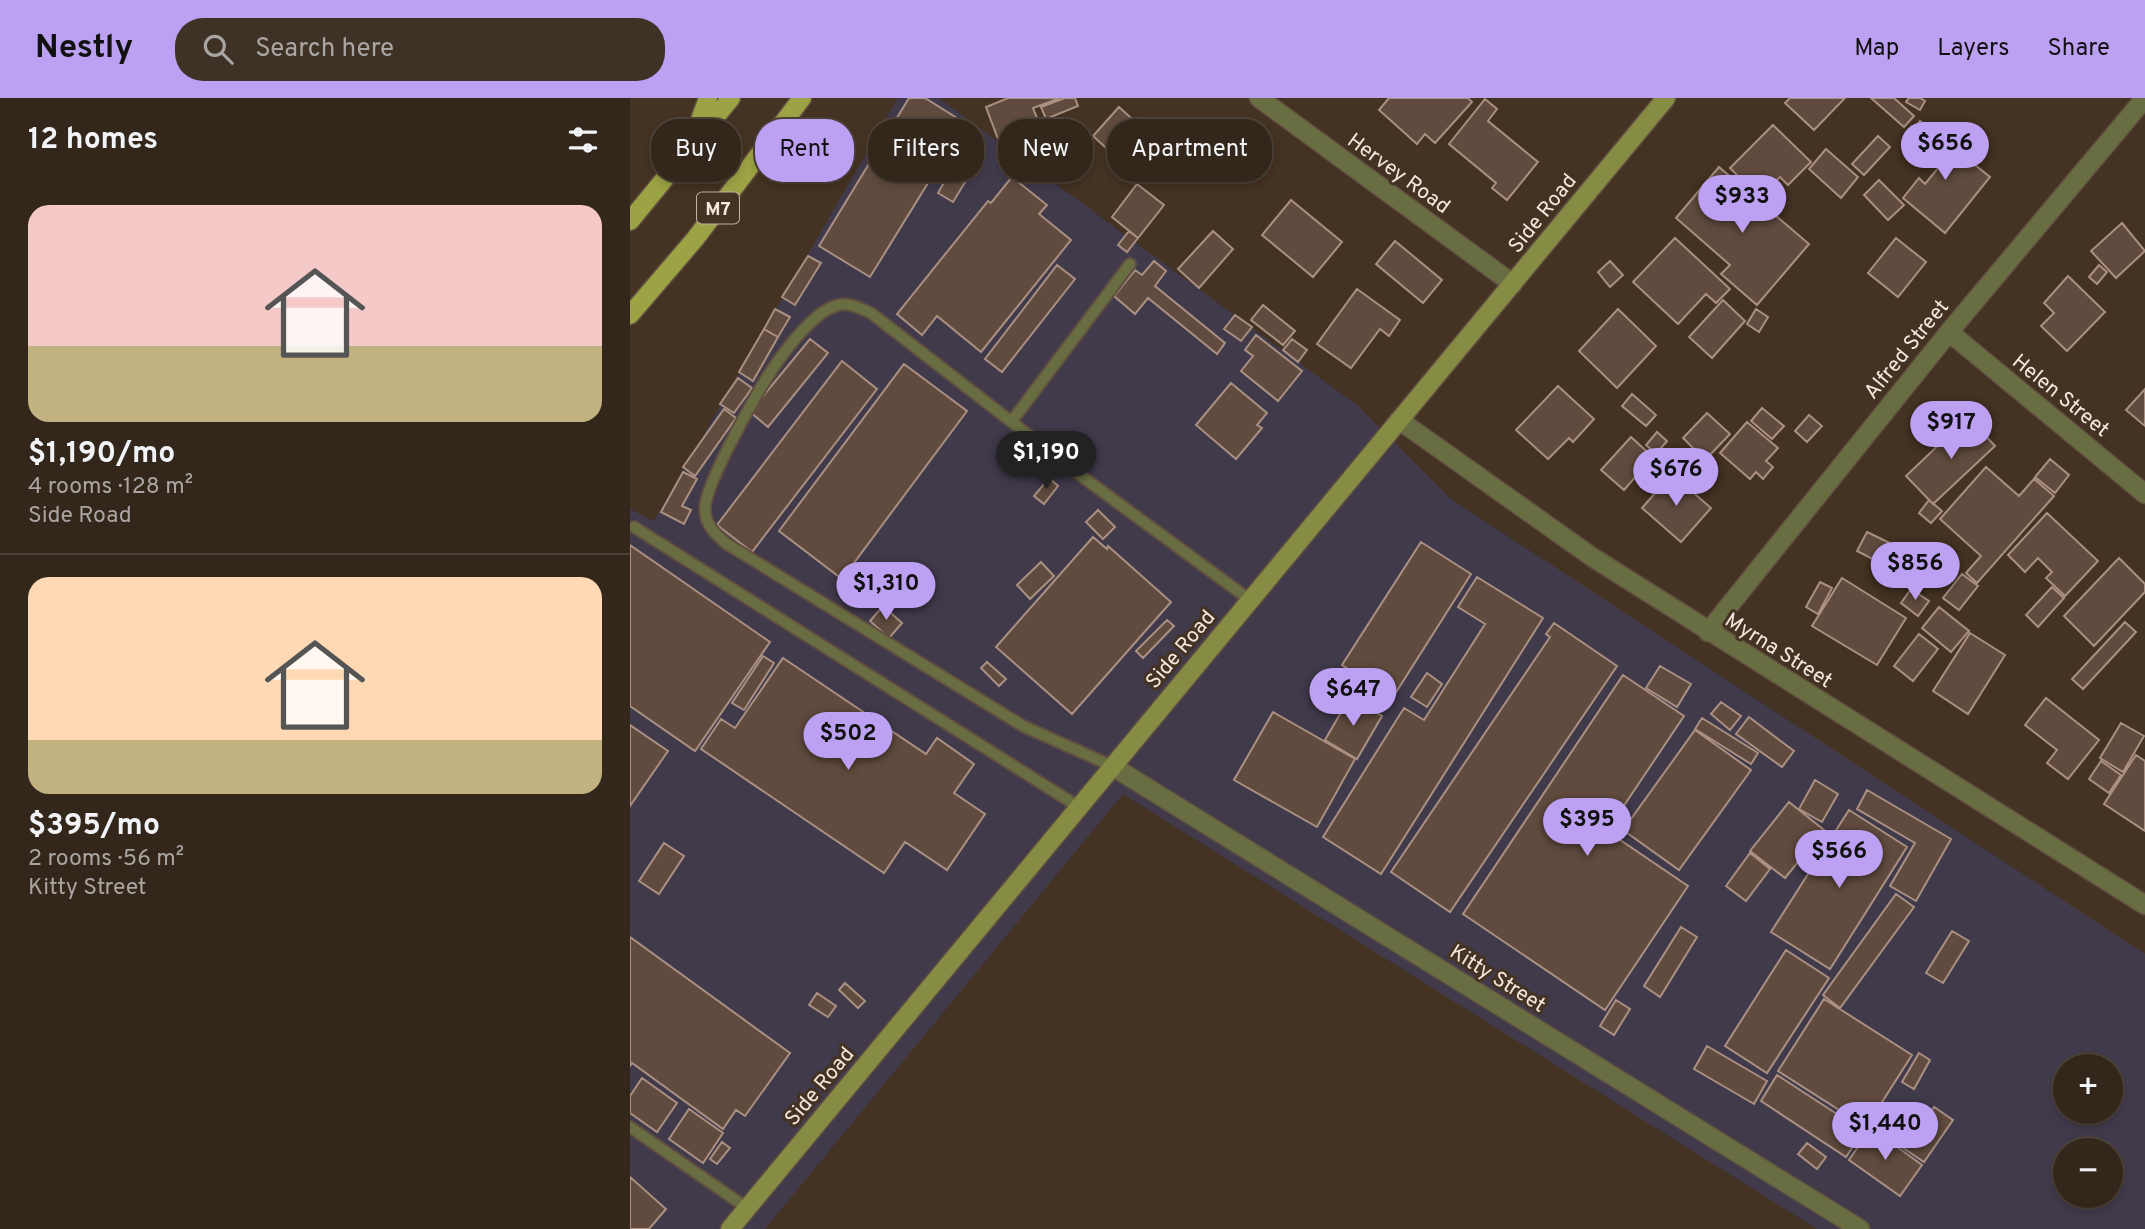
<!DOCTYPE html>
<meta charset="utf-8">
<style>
:root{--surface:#33261a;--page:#3e3227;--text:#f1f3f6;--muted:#a9a5a2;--line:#4e4339;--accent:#bca0f2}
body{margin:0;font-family:Overpass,sans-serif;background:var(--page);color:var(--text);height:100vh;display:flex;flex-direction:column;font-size:26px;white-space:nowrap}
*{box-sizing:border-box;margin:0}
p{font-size:23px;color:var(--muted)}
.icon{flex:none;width:38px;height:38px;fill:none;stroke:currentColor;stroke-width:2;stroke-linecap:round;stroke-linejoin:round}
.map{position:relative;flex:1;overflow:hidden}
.details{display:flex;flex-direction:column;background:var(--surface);width:630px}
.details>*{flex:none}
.guide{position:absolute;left:21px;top:21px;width:665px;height:63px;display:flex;gap:14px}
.buttons{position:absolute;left:1423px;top:956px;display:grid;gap:14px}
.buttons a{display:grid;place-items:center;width:70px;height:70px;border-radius:50%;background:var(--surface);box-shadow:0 4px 10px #0003,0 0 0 2px var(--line);font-size:35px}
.price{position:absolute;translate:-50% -60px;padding:0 16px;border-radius:24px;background:var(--accent);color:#111;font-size:23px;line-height:46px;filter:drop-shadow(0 2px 4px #0008)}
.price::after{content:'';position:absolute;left:50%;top:42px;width:21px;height:16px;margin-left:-10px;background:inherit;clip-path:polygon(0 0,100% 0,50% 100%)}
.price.selected{background:#222;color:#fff}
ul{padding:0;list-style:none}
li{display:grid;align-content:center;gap:14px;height:371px;padding:0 28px}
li+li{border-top:2px solid var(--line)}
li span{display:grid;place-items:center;height:217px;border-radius:21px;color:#555}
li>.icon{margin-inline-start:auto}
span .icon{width:126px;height:126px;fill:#fffc;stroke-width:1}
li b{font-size:30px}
h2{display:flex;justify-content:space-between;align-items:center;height:84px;padding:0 28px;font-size:30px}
.tag{padding:0 24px;border-radius:28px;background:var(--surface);box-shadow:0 4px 10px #0003,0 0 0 2px var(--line);font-size:24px;line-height:63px}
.tag.selected{background:var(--accent);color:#111}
header{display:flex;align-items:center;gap:42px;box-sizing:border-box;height:98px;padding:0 35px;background:var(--accent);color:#111}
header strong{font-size:33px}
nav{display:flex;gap:38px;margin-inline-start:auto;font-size:24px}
.search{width:490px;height:63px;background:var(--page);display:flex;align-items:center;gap:18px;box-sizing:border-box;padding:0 24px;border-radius:28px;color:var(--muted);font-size:26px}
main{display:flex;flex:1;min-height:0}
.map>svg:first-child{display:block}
</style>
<header>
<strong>Nestly</strong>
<div class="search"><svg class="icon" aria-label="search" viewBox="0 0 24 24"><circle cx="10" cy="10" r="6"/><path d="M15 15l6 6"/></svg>Search here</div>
<nav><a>Map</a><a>Layers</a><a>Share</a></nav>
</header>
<main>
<section class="details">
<h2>12 homes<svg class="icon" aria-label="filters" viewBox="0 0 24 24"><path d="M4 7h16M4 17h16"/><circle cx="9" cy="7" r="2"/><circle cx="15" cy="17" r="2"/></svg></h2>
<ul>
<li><span style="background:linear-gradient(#f6c9c9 65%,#c2b280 0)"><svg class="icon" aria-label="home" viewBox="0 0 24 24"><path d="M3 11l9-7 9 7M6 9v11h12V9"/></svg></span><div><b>$1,190/mo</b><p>4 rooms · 128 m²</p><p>Side Road</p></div></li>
<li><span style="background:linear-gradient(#ffd9b3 75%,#c2b280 0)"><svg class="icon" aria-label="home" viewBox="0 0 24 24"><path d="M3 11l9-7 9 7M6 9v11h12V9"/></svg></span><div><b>$395/mo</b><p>2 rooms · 56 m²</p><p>Kitty Street</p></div></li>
</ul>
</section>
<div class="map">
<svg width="1515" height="1131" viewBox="0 0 1515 1131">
<rect width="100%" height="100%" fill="#443222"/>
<path fill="#413a4b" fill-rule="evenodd" d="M268 0H309L728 308 821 401 1515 856V1131H1187L493 696 135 1131H0V411L24 423ZM1435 968H1480V1013H1435ZM1435 1052H1480V1097H1435Z"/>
<path fill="#614b3e" stroke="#a99082" stroke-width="2" d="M279 0H295L335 25 240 179 189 148Z
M378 0H430L403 10 409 25 368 41 356 9Z
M435 0H445L448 8 416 21 411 9Z
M759 0H838L842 4 805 45 795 36 787 46 749 12Z
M1160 0H1215L1184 32 1155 5Z
M1241 0H1264L1284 18 1274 29Z
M1279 0H1290L1295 3 1290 12 1276 4Z
M855 1 867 11 858 23 908 64 877 102 862 90 866 85 819 46Z
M489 9 536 52 510 81 463 38Z
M1290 23 1360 79 1315 135 1273 100 1289 80 1295 86 1313 64 1279 37Z
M1143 27 1181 64 1158 87 1150 79 1130 100 1100 70Z
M1248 38 1260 49 1234 77 1222 66Z
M1196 51 1228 79 1211 100 1179 71Z
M324 67 340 76 323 104 308 95Z
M1089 69 1179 146 1127 207 1091 176 1100 167 1046 120Z
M382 79 417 107 409 116 441 142 351 254 307 218 292 237 267 216 358 103 361 105Z
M1249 82 1274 107 1258 122 1234 97Z
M507 86 534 107 508 140 482 119Z
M661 102 712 144 683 179 632 137Z
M1492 125 1515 153 1486 180 1461 153Z
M499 133 508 140 497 154 488 147Z
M583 133 603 151 569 190 548 171Z
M1045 140 1100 191 1086 205 1076 196 1048 226 1003 184Z
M1266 140 1296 164 1268 199 1238 175Z
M765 143 812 182 793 205 746 166Z
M178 158 191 165 165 207 152 199Z
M524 163 536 173 525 188 595 245 587 256 518 200 505 216 484 198 505 172 512 177Z
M980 163 993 177 980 189 968 174Z
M427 167 445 181 372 274 355 261Z
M1469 167 1477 174 1467 186 1459 179Z
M1438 178 1475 214 1437 253 1411 228 1424 215 1414 205Z
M727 191 770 222 759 238 750 231 721 270 687 246Z
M1093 202 1115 223 1082 260 1059 239Z
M633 207 665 233 653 247 621 222Z
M145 211 160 219 148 239 134 231Z
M988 211 1026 248 987 290 949 253Z
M1126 211 1138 219 1129 234 1117 226Z
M605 217 622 229 611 243 594 231Z
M134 231 148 239 123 283 109 274Z
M626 237 672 273 648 303 611 273 623 258 615 252Z
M180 241 198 255 138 329 120 314Z
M662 241 677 252 668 264 653 252Z
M212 263 247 291 122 454 87 427Z
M274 266 337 313 212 481 149 433Z
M108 280 122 290 104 315 90 306Z
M601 285 637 315 627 327 632 330 606 361 566 327Z
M928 288 964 321 943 344 939 340 918 361 886 332Z
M1515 291V328L1496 312Z
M1002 296 1026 317 1016 328 992 308Z
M1132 310 1154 328 1142 341 1121 323Z
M94 311 106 320 65 378 53 369Z
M1077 315 1100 336 1075 362 1053 340Z
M1179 317 1192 328 1177 344 1165 333Z
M1338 319 1365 348 1303 406 1276 378Z
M1117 324 1148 350 1136 363 1143 369 1133 381 1126 374 1120 381 1090 355Z
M1027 334 1037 343 1026 356 1016 347Z
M1001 339 1034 369 1025 380 1013 370 994 392 971 372Z
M1420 361 1439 377 1425 395 1405 379Z
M1356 369 1389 398 1404 381 1424 398 1347 485 1336 475 1351 458 1310 421Z
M53 374 67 381 52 408 61 412 54 426 31 414Z
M1042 376 1081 410 1051 444 1012 410Z
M419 380 428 388 414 406 404 398Z
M1299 402 1312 413 1301 425 1289 415Z
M468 412 485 429 473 441 456 424Z
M1417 415 1468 463 1435 498 1416 480 1422 474 1408 460 1395 474 1378 457Z
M1237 434 1270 450 1260 470 1227 453Z
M463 439 477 451 478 448 541 504 442 616 366 549Z
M791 444 841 476 763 599 712 567Z
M0 447 140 544 65 653 0 608Z
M1282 454 1293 463 1278 482 1267 473Z
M1489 460 1515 486V494L1464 548 1434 518Z
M411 464 424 478 400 501 387 487Z
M1332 476 1348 488 1329 512 1313 500Z
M847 479 913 520 751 776 693 739 774 610 794 622 855 526 828 509Z
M1212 480 1276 520 1247 567 1182 528Z
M1190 484 1202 490 1188 516 1176 509Z
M1422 489 1434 500 1408 529 1396 517Z
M1281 491 1299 503 1288 518 1271 505Z
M253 508 272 525 259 540 240 523Z
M1309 509 1339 533 1321 554 1292 530Z
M537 522 544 528 513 560 506 553Z
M1495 524 1506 534 1453 591 1442 581Z
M924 525 987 568 820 814 761 774 920 539 916 536Z
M1340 535 1375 557 1338 616 1303 593Z
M1289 536 1308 551 1283 583 1264 568Z
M133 558 144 565 114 612 102 605Z
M153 560 296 656 307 640 344 666 324 695 355 716 317 772 275 744 254 775 71 651 91 621 105 630Z
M357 564 376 581 369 588 351 570Z
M1030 568 1061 586 1047 609 1016 590Z
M797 575 812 586 797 609 781 599Z
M993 577 1054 618 977 733 1058 788 975 912 833 816Z
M720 599 752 618 727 661 695 642Z
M1416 600 1469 642 1438 681 1417 665 1427 652 1395 627Z
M1091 604 1111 618 1100 632 1081 616Z
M643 614 725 661 687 729 604 682Z
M1119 619 1164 653 1152 669 1106 636Z
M1072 620 1128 655 1121 666 1065 631Z
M1491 625 1514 638 1493 674 1470 660Z
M0 627 38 653 0 708Z
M1065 632 1121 672 1049 772 993 732Z
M1506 657 1515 663V733L1474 706Z
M1471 663 1491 677 1479 695 1459 681Z
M1185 682 1208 696 1192 724 1169 711Z
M1237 692 1321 741 1286 803 1260 788 1285 745 1227 711Z
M1159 704 1194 732 1155 780 1120 753Z
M1219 712 1277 749 1200 871 1141 834Z
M34 745 54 758 29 796 9 783Z
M1120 755 1140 771 1116 803 1096 788Z
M1266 796 1284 809 1210 910 1193 897Z
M1051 829 1067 839 1030 899 1014 888Z
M1322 833 1339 843 1313 885 1296 875Z
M0 839 160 955 115 1018 106 1012 93 1031 2 965 0 968Z
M1156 852 1199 880 1137 975 1095 948Z
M215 885 235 903 228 910 209 892Z
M187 895 206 908 198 919 179 907Z
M1194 901 1282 957 1236 1029 1148 973Z
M986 902 1000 911 984 937 970 928Z
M1077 948 1137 983 1124 1006 1064 971Z
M1289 955 1300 962 1284 991 1272 984Z
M1147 977 1233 1033 1216 1059 1131 1003Z
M12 980 47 1005 27 1034 0 1015V998Z
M1260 1006 1291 1028 1304 1009 1323 1022 1294 1064 1244 1030Z
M59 1011 93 1035 73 1065 39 1041Z
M1241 1030 1292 1067 1270 1098 1219 1062Z
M92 1044 100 1050 87 1066 80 1061Z
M1177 1045 1196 1059 1187 1071 1168 1056Z
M0 1079 36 1111 19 1131H0Z"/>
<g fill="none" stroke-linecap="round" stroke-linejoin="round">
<defs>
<path id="lane" d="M382 323 500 166
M4 429 449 709
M482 668 393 628 97 446C86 437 75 427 75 411 75 385 131 287 148 263 161 245 184 215 205 208 218 203 229 210 241 215L454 380 620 502
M0 1029 117 1110"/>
<path id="street" d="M629 0 883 186
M1319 234 1515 396
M769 322 962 459 1515 807
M1078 534 1319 234 1515 0
M482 668 1230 1131"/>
<path id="secondary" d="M100 1131 1036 0"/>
<path id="primary" d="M63 41 78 0
M0 123 101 0
M0 217 65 141 172 0"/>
</defs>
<use href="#lane" stroke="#604f40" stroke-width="14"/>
<use href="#street" stroke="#604f40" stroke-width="21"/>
<use href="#secondary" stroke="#604f40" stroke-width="21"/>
<use href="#primary" stroke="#604f40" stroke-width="21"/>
<use href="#lane" stroke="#696e42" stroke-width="10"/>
<use href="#street" stroke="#696e42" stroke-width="18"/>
<use href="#secondary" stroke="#868c44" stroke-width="18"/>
<use href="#primary" stroke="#9ba344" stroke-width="18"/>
</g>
<g text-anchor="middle" stroke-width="6" stroke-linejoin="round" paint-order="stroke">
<rect fill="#443222" stroke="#bfb1a6" stroke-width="2" x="67" y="94.5" width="42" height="31" rx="5"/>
<g font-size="19" font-weight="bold" fill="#f4e8de">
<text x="88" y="117">M7</text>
</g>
<g font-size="21" fill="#f4e8de" stroke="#443222">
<text transform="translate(769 75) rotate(36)" y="7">Hervey Road</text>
<text transform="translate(912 115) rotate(-51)" y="7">Side Road</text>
<text transform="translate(1276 251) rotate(-51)" y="7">Alfred Street</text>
<text transform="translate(1431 297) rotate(39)" y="7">Helen Street</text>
<text transform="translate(550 551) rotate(-50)" y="7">Side Road</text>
<text transform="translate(1149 552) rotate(32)" y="7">Myrna Street</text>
<text transform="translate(868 880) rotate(32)" y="7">Kitty Street</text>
<text transform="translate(189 988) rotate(-50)" y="7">Side Road</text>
</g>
</g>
</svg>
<div class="buttons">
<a>+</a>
<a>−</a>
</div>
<b class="price" style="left:1315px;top:84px">$656</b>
<b class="price" style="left:1112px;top:137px">$933</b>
<b class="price" style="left:1321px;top:363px">$917</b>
<b class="price selected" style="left:416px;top:393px">$1,190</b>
<b class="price" style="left:1046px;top:410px">$676</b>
<b class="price" style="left:1285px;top:504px">$856</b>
<b class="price" style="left:256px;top:524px">$1,310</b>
<b class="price" style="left:723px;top:630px">$647</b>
<b class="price" style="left:218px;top:674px">$502</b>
<b class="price" style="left:957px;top:760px">$395</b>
<b class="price" style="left:1209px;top:792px">$566</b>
<b class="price" style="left:1255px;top:1064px">$1,440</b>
<div class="guide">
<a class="tag">Buy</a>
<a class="tag selected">Rent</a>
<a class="tag">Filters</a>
<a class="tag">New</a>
<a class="tag">Apartment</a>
</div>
</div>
</main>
